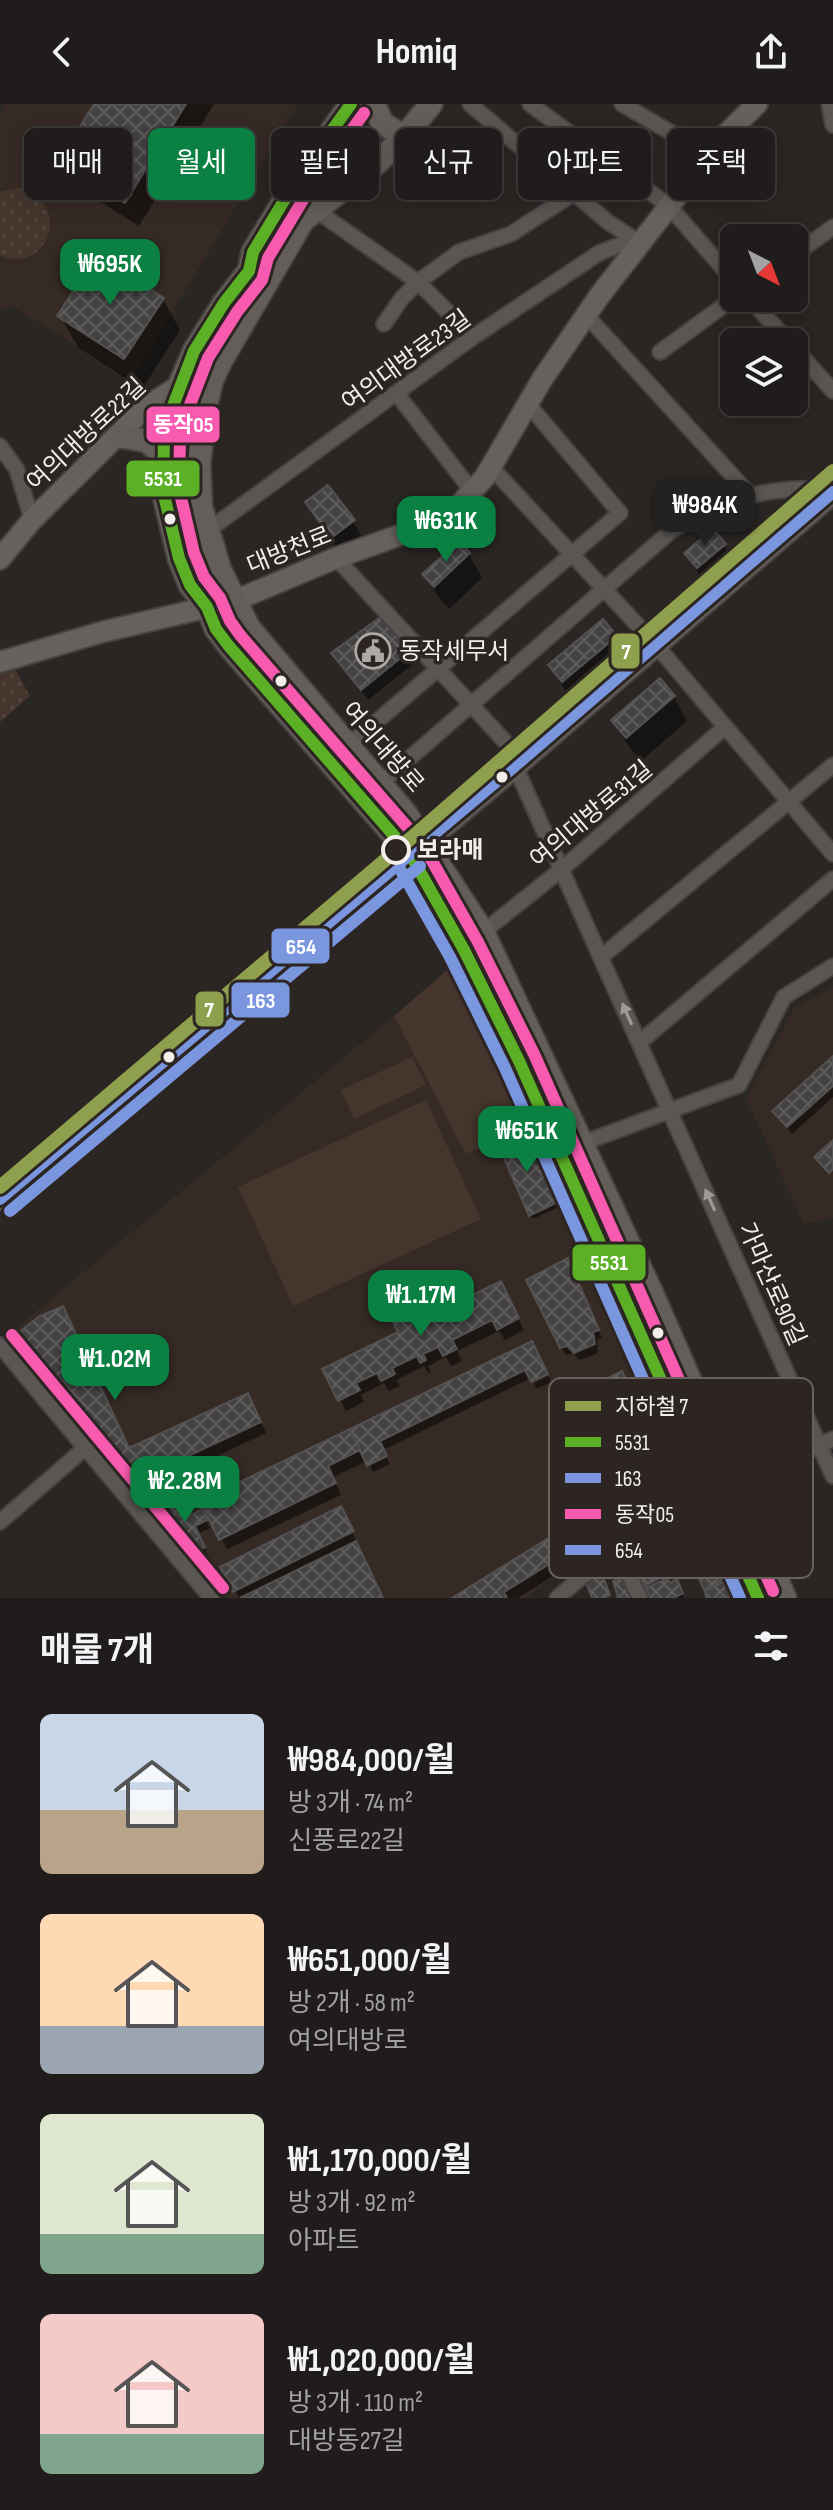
<!DOCTYPE html>
<html lang="ko">
<meta charset="utf-8">
<style>
:root{--surface:#201c1b;--page:#2d2928;--text:#f1f3f6;--muted:#a2a1a3;--line:#3d3a3a;--accent:#0b8043}
body{margin:0;font-family:"Sofia Sans Condensed","Noto Sans KR",sans-serif;background:var(--page);color:var(--text);height:100vh;display:flex;flex-direction:column;font-size:30px;white-space:nowrap}
*{box-sizing:border-box;margin:0}
p{font-size:26px;color:var(--muted)}
.icon{flex:none;width:44px;height:44px;fill:none;stroke:currentColor;stroke-width:2;stroke-linecap:round;stroke-linejoin:round}
.map{position:relative;height:1494px;overflow:hidden}
.sheet{display:flex;flex-direction:column;background:var(--surface);flex:1}
.sheet>*{flex:none}
.hud{position:absolute;left:24px;top:24px;width:786px;height:72px;display:flex;gap:16px}
.needle{width:52px;rotate:138deg}
.buttons{position:absolute;left:720px;top:120px;display:grid;gap:16px}
.buttons a{display:grid;place-items:center;width:88px;height:88px;border-radius:12px;background:var(--surface);box-shadow:0 4px 20px #0003,0 0 0 2px var(--line);font-size:40px}
.price{position:absolute;translate:-50% -68px;padding:0 18px;border-radius:16px;background:var(--accent);color:#fff;font-size:26px;line-height:52px;filter:drop-shadow(0 2px 4px #0008)}
.price::after{content:'';position:absolute;left:50%;top:48px;width:24px;height:18px;margin-left:-12px;background:inherit;clip-path:polygon(0 0,100% 0,50% 100%)}
.price.on{background:#222;color:#fff}
ul{padding:0;list-style:none}
li{display:flex;align-items:center;gap:24px;height:200px;padding:0 40px}
li span{display:grid;place-items:center;flex:none;width:224px;height:160px;border-radius:12px;color:#555}
li>.icon{margin-inline-start:auto}
span .icon{width:96px;height:96px;fill:#fffc;stroke-width:1}
li b{font-size:34px}
h2{display:flex;justify-content:space-between;align-items:center;height:96px;padding:0 40px;font-size:34px}
.chip{padding:0 28px;border-radius:12px;background:var(--surface);box-shadow:0 4px 20px #0003,0 0 0 2px var(--line);font-size:28px;line-height:72px}
.chip.on{background:var(--accent);color:#fff}
header{display:flex;justify-content:space-between;align-items:center;height:104px;padding:0 40px;background:var(--surface);font-size:36px;font-weight:700}
.map>svg:first-child{display:block}
</style>
<header><svg class="icon" aria-label="back" viewBox="0 0 24 24"><path d="M15 5l-7 7 7 7"/></svg>Homiq<svg class="icon" aria-label="share" viewBox="0 0 24 24"><path d="M12 15V3M7 8l5-5 5 5M5 13v7h14v-7"/></svg></header>
<div class="map">
<svg width="833" height="1494" viewBox="0 0 833 1494">
<defs>
<pattern id="park-dots" width="8" height="8" patternUnits="userSpaceOnUse" patternTransform="scale(2)"><rect width="8" height="8" fill="#45352d"/><path d="M2 2h.1M6 6h.1" fill="none" stroke="#574941" stroke-width="1.8" stroke-linecap="round"/></pattern>
<pattern id="building-cross-hatch" width="8" height="8" patternUnits="userSpaceOnUse" patternTransform="scale(2)"><rect width="8" height="8" fill="#444242"/><path d="M0 0l8 8M0 8l8-8" fill="none" stroke="#5f5e5d"/></pattern>
</defs>
<rect width="100%" height="100%" fill="#2a2624"/>
<path fill="#362a25" d="M5 0H298L132 275 13 203 0 205V10Z
M452 862 530 1020 632 1254 692 1382 618 1425 526 1494H221L0 1237 394 912Z
M833 883V1114L804 1120 746 994 795 903Z"/>
<path fill="url(#park-dots)" d="M17 84C76 97 47 173 0 151V88Z
M12 560 30 592 0 618V564Z"/>
<path fill="#45352d" d="M452 862 530 1020 466 1050 394 912Z
M412 953 426 981 354 1015 341 986Z
M426 996 481 1115 293 1202 238 1083Z"/>
<path fill="#0007" d="M96 0H214L139 122 74 81 60 58Z
M163 195 180 226 142 285 78 243 60 212Z
M328 383 353 417 367 441 346 456 321 422 307 399Z
M724 441 742 472 716 494 705 480 687 450Z
M469 450 482 474 449 505 439 494 425 471Z
M383 514 412 546 418 556 368 596 334 550Z
M615 533 633 563 581 607 568 592 551 561Z
M660 577 674 593 687 617 641 657 627 640 613 617Z
M833 955V993L792 1030 775 1007Z
M527 1034 557 1104 533 1115 530 1111Z
M572 1164 602 1234 597 1236 598 1249 580 1256 573 1249 566 1251 561 1243Z
M506 1190 524 1226 505 1236 499 1227 457 1247 462 1257 451 1262 446 1253 428 1262 431 1268 428 1269 424 1262 397 1276 400 1282 389 1287 384 1279 361 1291 364 1298 346 1307 325 1265 425 1216Z
M10 1239 129 1346 253 1302 266 1329 136 1390 86 1327 81 1332Z
M531 1240V1274L383 1346 390 1360 373 1368 367 1357 333 1373 341 1391 227 1445 203 1398Z
M548 1272 551 1278 537 1285 534 1279Z
M202 1408 210 1424 198 1430 208 1452 193 1459 188 1451 189 1414Z
M703 1408 714 1432 711 1433 718 1447 715 1449 735 1494H708L695 1461 681 1468 672 1452 678 1449 664 1421Z
M345 1413 356 1436 354 1437 381 1494H239L223 1464Z
M575 1420 592 1448 518 1494H456Z
M653 1427 665 1448 643 1461 645 1464 658 1457 669 1482 676 1478 684 1494H652L641 1466 630 1448Z
M614 1455 634 1494H620L615 1478 604 1462Z"/>
<path fill="url(#building-cross-hatch)" stroke="#535151" stroke-width="2" d="M94 0H186L125 99 58 58Z
M97 151 164 194 124 255 57 212Z
M328 381 355 416 331 434 305 398Z
M713 425 726 440 697 464 684 449Z
M459 437 470 449 434 483 422 470Z
M383 511 413 544 361 586 331 549Z
M603 515 617 532 562 578 548 561Z
M660 574 675 592 626 634 611 616Z
M833 952V982L787 1023 772 1007Z
M525 1027 556 1099 529 1112 498 1040Z
M833 1036V1065L829 1069 814 1053Z
M568 1154 599 1226 593 1228 595 1240 574 1249 567 1242 560 1244 526 1176Z
M501 1177 519 1214 497 1226 492 1216 452 1236 457 1245 443 1252 438 1243 423 1250 426 1256 420 1259 417 1252 392 1264 395 1270 381 1277 377 1269 356 1279 360 1286 338 1297 322 1265 398 1228 392 1216 419 1203 425 1214Z
M63 1202 129 1344 248 1289 261 1318 128 1380 79 1318 73 1322 7 1238 38 1213Z
M532 1237 548 1270 531 1278 525 1266 380 1337 387 1352 367 1362 350 1325Z
M622 1267 632 1288 560 1322 551 1302Z
M350 1325 360 1346 328 1362 336 1379 219 1436 200 1397Z
M179 1390 189 1412 202 1405 207 1416 195 1422 205 1443 187 1452 162 1399Z
M341 1402 354 1427 233 1488 220 1463Z
M576 1417 588 1436 504 1488 507 1494H452Z
M356 1437 383 1494H240Z
M716 1445 727 1473 704 1486 692 1459Z
M659 1454 666 1471 645 1482 637 1466Z
M601 1467 610 1491 604 1494H592L585 1476Z
M625 1471 635 1494H616L618 1493 613 1477Z
M667 1474 670 1479 677 1475 683 1489 674 1494H650L646 1484Z
M729 1475 736 1493 706 1494 705 1487Z"/>
<g fill="none" stroke-linecap="round" stroke-linejoin="round">
<defs>
<path id="street" d="M470 0 608 118 640 139
M530 0 669 102 734 177
M622 0 709 51
M829 0 833 21
M317 107 418 178 473 233
M794 151 833 123
M749 194 789 238
M586 211 751 392
M384 220 402 194 418 178 459 148 511 130 574 89
M794 244 833 287
M660 248 734 194
M397 290 472 387
M0 342 17 366 32 416
M491 363 656 541 833 750
M207 427 473 233 599 149 622 140 640 139
M336 454 522 656
M348 642 620 409 528 300
M515 662 833 1372
M381 679 671 427C719 395 775 380 833 386
M483 828 562 765 725 623
M601 853 833 661
M640 938 833 775
M583 1039 739 981 784 893 833 862
M0 1241C69 1326 141 1409 211 1494
M734 1380 833 1335
M0 1418 84 1345
M616 1444 640 1494
M557 1494 616 1444 712 1388"/>
<path id="secondary" d="M0 455 32 416 146 303 179 282
M0 558 102 528 234 497 336 454 425 422 452 409 485 373 543 274 600 191 723 33 757 0"/>
<path id="primary" d="M351 0 299 72 253 148 249 167 224 199 194 247 179 282 168 315 164 334 163 387 179 454 190 481 207 503 216 525 228 541 410 750 464 846 519 957 758 1494
M374 0 382 19 404 33
M431 0 404 33 377 59 303 116 221 257 212 276 206 301 199 359 201 403 220 466 249 524 406 710 483 828 651 1187 785 1494
M118 332 147 337 164 352
M0 1095 515 662 833 388"/>
</defs>
<use href="#street" stroke="#454241" stroke-width="18"/>
<use href="#secondary" stroke="#454241" stroke-width="24"/>
<use href="#primary" stroke="#454241" stroke-width="26"/>
<use href="#street" stroke="#5a5653" stroke-width="14"/>
<use href="#secondary" stroke="#66615d" stroke-width="20"/>
<use href="#primary" stroke="#645e5a" stroke-width="22"/>
<defs>
<path id="bus-1" d="M351 0 299 72 253 148 249 167 224 199 194 247 168 315 164 334 163 387 179 454 190 481 207 503 216 525 228 541 410 750 464 846 519 957 758 1494"/>
<path id="bus-2" d="M396 758 450 853 505 964 740 1494
M10 1107 420 762"/>
<path id="bus-3" d="M364 9 312 81 268 154 262 176 237 208 208 254 183 319 180 336 179 385 194 449 204 473 220 494 230 517 240 531 423 741 478 838 534 950 773 1487
M12 1231 223 1484"/>
<path id="bus-4" d="M0 1095 515 662 833 388"/>
</defs>
<use href="#bus-1" stroke="#2c2522" stroke-width="18"/>
<use href="#bus-2" stroke="#2c2522" stroke-width="18"/>
<use href="#bus-3" stroke="#2c2522" stroke-width="18"/>
<use href="#bus-4" stroke="#2c2522" stroke-width="18"/>
<use href="#bus-1" stroke="#5bb025" stroke-width="12"/>
<use href="#bus-2" stroke="#7a96df" stroke-width="12"/>
<use href="#bus-3" stroke="#f75aaf" stroke-width="12"/>
<use href="#bus-4" stroke="#7a96df" stroke-width="12"/>
<defs>
<path id="metro-1" d="M0 1083 417 729 833 367"/>
</defs>
<use href="#metro-1" stroke="#2c2522" stroke-width="20"/>
<use href="#metro-1" stroke="#8e9f4e" stroke-width="14"/>
</g>
<defs><path id="oneway-solid" d="M-6-.8H1V-3.2L6.5 0L1 3.2V.8H-6Z" transform="scale(2)"/></defs>
<g fill="#9f9a97">
<use href="#oneway-solid" transform="translate(627 910) rotate(-114)"/>
<use href="#oneway-solid" transform="translate(710 1096) rotate(-114)"/>
</g>
<defs>
<symbol id="civic-ring" viewBox="-11 -11 22 22"><circle r="9.5" fill="#2c2522" stroke="#ada8a5" stroke-width="1.5"/><path d="M-.6-6.5H3V-4.5H.6V-3L4-1V1h2V6H-6V1h2V-1L-.6-3ZM-1.2 2.5V6h2.4V2.5Z" fill="#ada8a5"/></symbol>
</defs>
<g fill-rule="evenodd">
<use href="#civic-ring" x="353" y="527" width="40" height="40"/>
</g>
<g fill="#f3eeeb" stroke="#2c2522" stroke-width="3">
<circle cx="170" cy="415" r="7"/>
<circle cx="281" cy="577" r="7"/>
<circle cx="502" cy="673" r="7"/>
<circle cx="169" cy="953" r="7"/>
<circle cx="658" cy="1229" r="7"/>
</g>
<circle fill="#2c2522" stroke="#f3eeeb" stroke-width="4" cx="396" cy="746" r="13"/>
<g text-anchor="middle" stroke-width="7" stroke-linejoin="round" paint-order="stroke">
<g font-size="24" fill="#f3eeeb" stroke="#2c2522">
<text transform="translate(406 256) rotate(-36)" y="8">여의대방로23길</text>
<text transform="translate(86 330) rotate(-43)" y="8">여의대방로22길</text>
<text transform="translate(289 446) rotate(-22)" y="8">대방천로</text>
<text transform="translate(383 643) rotate(49)" y="8">여의대방로</text>
<text transform="translate(591 710) rotate(-40)" y="8">여의대방로31길</text>
<text transform="translate(772 1180) rotate(66)" y="8">가마산로90길</text>
</g>
<g font-size="24" fill="#f3eeeb" stroke="#2c2522" text-anchor="start">
<text x="399" y="555">동작세무서</text>
</g>
<g font-size="24" font-weight="bold" fill="#f3eeeb" stroke="#2c2522" text-anchor="start">
<text x="417" y="754">보라매</text>
</g>
</g>
<rect x="549" y="1274" width="264" height="200" rx="12" fill="#2c2522" stroke="#68615e" stroke-width="2"/>
<rect x="565" y="1297" width="36" height="10" fill="#8e9f4e"/>
<rect x="565" y="1333" width="36" height="10" fill="#5bb025"/>
<rect x="565" y="1369" width="36" height="10" fill="#7a96df"/>
<rect x="565" y="1405" width="36" height="10" fill="#f75aaf"/>
<rect x="565" y="1441" width="36" height="10" fill="#7a96df"/>
<g font-size="22" fill="#f3eeeb">
<text x="615" y="1310">지하철 7</text>
<text x="615" y="1346">5531</text>
<text x="615" y="1382">163</text>
<text x="615" y="1418">동작05</text>
<text x="615" y="1454">654</text>
</g>
<g stroke="#2c2522" stroke-width="3">
<rect x="145" y="301" width="76" height="39" rx="8" fill="#f75aaf"/>
<rect x="125" y="355" width="76" height="39" rx="8" fill="#5bb025"/>
<rect x="610" y="528" width="31" height="38" rx="8" fill="#8e9f4e"/>
<rect x="270" y="823" width="61" height="38" rx="8" fill="#7a96df"/>
<rect x="230" y="877" width="61" height="38" rx="8" fill="#7a96df"/>
<rect x="194" y="886" width="31" height="38" rx="8" fill="#8e9f4e"/>
<rect x="571" y="1139" width="76" height="39" rx="8" fill="#5bb025"/>
</g>
<g font-size="22" text-anchor="middle" font-weight="bold" fill="#fff">
<text x="183" y="328">동작05</text>
<text x="163" y="382">5531</text>
<text x="626" y="555">7</text>
<text x="301" y="850">654</text>
<text x="261" y="904">163</text>
<text x="209" y="913">7</text>
<text x="609" y="1166">5531</text>
</g>
</svg>
<div class="buttons">
<a><svg class="needle" viewBox="-14 -14 28 28"><path d="M0-13l5 13h-10z" fill="#e53935"/><path d="M0 13l5-13h-10z" fill="#a2a1a3"/></svg></a>
<a><svg class="icon" aria-label="layers" viewBox="0 0 24 24"><path d="M12 4l9 5-9 5-9-5zM3 14l9 5 9-5"/></svg></a>
</div>
<b class="price" style="left:110px;top:203px">₩695K</b>
<b class="price on" style="left:705px;top:444px">₩984K</b>
<b class="price" style="left:446px;top:460px">₩631K</b>
<b class="price" style="left:527px;top:1070px">₩651K</b>
<b class="price" style="left:421px;top:1234px">₩1.17M</b>
<b class="price" style="left:115px;top:1298px">₩1.02M</b>
<b class="price" style="left:185px;top:1420px">₩2.28M</b>
<div class="hud">
<a class="chip">매매</a>
<a class="chip on">월세</a>
<a class="chip">필터</a>
<a class="chip">신규</a>
<a class="chip">아파트</a>
<a class="chip">주택</a>
</div>
</div>
<section class="sheet">
<h2>매물 7개<svg class="icon" aria-label="filters" viewBox="0 0 24 24"><path d="M4 7h16M4 17h16"/><circle cx="9" cy="7" r="2"/><circle cx="15" cy="17" r="2"/></svg></h2>
<ul>
<li><span style="background:linear-gradient(#c9d6e8 60%,#b9a48a 0)"><svg class="icon" aria-label="home" viewBox="0 0 24 24"><path d="M3 11l9-7 9 7M6 9v11h12V9"/></svg></span><div><b>₩984,000/월</b><p>방 3개 · 74 m²</p><p>신풍로22길</p></div></li>
<li><span style="background:linear-gradient(#ffd9b3 70%,#9aa5b1 0)"><svg class="icon" aria-label="home" viewBox="0 0 24 24"><path d="M3 11l9-7 9 7M6 9v11h12V9"/></svg></span><div><b>₩651,000/월</b><p>방 2개 · 58 m²</p><p>여의대방로</p></div></li>
<li><span style="background:linear-gradient(#dfe7d0 75%,#7fa58c 0)"><svg class="icon" aria-label="home" viewBox="0 0 24 24"><path d="M3 11l9-7 9 7M6 9v11h12V9"/></svg></span><div><b>₩1,170,000/월</b><p>방 3개 · 92 m²</p><p>아파트</p></div></li>
<li><span style="background:linear-gradient(#f6c9c9 75%,#7fa58c 0)"><svg class="icon" aria-label="home" viewBox="0 0 24 24"><path d="M3 11l9-7 9 7M6 9v11h12V9"/></svg></span><div><b>₩1,020,000/월</b><p>방 3개 · 110 m²</p><p>대방동27길</p></div></li>
</ul>
</section>
